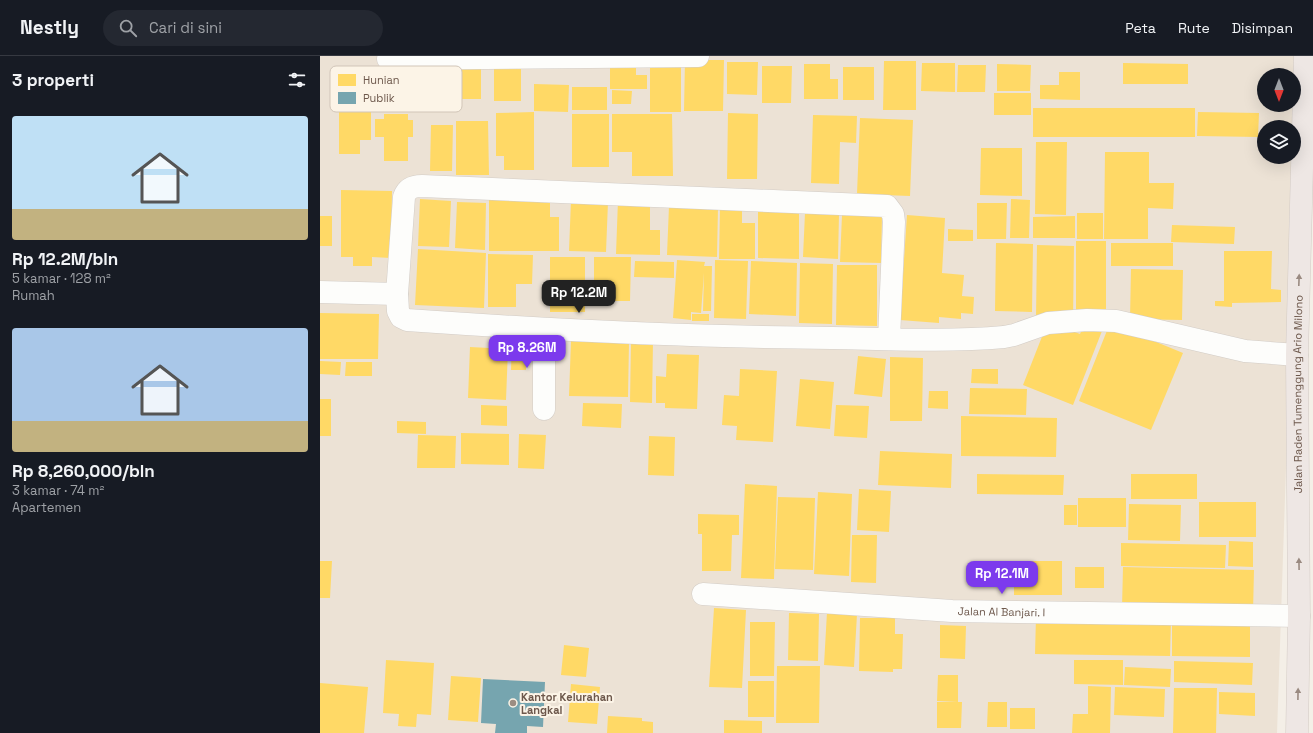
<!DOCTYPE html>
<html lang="id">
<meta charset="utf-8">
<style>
:root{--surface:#171b24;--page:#242831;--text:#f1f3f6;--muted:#9ea1a6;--line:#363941;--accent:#7c3aed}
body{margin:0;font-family:"Space Grotesk",sans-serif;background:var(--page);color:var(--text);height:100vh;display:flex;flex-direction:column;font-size:15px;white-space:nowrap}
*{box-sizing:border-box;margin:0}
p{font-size:13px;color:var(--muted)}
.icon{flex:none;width:22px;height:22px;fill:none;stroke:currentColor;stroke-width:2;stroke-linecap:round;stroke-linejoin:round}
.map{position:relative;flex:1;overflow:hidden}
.drawer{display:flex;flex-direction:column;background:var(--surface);width:320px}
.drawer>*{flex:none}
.needle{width:26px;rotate:180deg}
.buttons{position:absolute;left:937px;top:12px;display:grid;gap:8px}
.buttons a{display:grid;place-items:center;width:44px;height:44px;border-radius:50%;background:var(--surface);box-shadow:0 4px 16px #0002;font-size:20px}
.price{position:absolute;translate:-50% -34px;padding:0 9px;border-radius:8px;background:var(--accent);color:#fff;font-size:13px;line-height:26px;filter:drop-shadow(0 1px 2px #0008)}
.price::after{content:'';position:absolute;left:50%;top:24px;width:12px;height:9px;margin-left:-6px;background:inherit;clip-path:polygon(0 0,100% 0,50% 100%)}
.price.on{background:#222;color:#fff}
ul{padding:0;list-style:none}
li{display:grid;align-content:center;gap:8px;height:212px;padding:0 12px}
li span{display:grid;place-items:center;height:124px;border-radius:4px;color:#555}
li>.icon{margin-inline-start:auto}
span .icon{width:72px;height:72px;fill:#fffc;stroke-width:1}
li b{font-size:17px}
h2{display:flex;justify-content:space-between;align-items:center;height:48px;padding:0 12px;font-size:17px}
header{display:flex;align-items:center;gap:24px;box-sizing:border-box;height:56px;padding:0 20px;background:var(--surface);border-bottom:1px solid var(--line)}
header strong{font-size:19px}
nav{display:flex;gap:22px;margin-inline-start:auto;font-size:14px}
.search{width:280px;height:36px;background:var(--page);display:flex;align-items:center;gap:10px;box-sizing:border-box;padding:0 14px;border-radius:22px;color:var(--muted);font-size:15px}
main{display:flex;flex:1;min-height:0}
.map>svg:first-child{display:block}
</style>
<header>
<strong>Nestly</strong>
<div class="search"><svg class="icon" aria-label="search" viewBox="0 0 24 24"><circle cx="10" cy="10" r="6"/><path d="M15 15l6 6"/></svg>Cari di sini</div>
<nav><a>Peta</a><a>Rute</a><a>Disimpan</a></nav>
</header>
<main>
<section class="drawer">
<h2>3 properti<svg class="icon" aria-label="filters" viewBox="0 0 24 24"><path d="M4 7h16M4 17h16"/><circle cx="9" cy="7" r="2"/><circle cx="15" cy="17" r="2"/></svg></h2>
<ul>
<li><span style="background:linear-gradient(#bfe0f5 75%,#c2b280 0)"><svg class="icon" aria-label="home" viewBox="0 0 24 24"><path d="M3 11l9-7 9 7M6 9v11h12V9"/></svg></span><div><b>Rp 12.2M/bln</b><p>5 kamar · 128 m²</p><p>Rumah</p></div></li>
<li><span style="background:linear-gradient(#a9c7e8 75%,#c2b280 0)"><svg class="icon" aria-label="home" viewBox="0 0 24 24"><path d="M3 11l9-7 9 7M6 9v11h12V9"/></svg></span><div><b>Rp 8,260,000/bln</b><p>3 kamar · 74 m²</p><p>Apartemen</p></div></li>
</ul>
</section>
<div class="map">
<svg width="993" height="677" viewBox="0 0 993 677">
<rect width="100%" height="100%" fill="#f4efe7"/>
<path fill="#ece2d5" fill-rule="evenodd" d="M0 0H980L957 677H0ZM944 19H974V49H944ZM944 71H974V101H944Z"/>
<path fill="#ffd966" d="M365 4H404L403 55H364Z
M564 5H596V54H563Z
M94 6H124V56H93Z
M407 6H438L437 39 407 38Z
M602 7H635V36L601 35Z
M803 7 868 8V28H803Z
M136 8 161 9V43H135Z
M484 8H510V23H518V43H484Z
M677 8 711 9 710 35H677Z
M638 9H666L665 36H637Z
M290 10 316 11V19H327V33H290Z
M442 10H472L471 47H442Z
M330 11H361V56H330Z
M523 11H554V44H523Z
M174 12H201V45H174Z
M739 16H760V44L720 43V29H739Z
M214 28 249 29 248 56 214 55Z
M252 31H287V54H252Z
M292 34 312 35 311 48H292Z
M674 37H711V59H674Z
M19 50H40V56H51V84H40V98H19Z
M713 52H875V81H713Z
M214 56V114H184V100H176V57Z
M878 56 939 57 938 81 877 80Z
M408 57 438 58 437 123H407Z
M64 58H88V64H93V81H88V105H64V81H55V63H64Z
M252 58H289V111H252Z
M292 58H352L353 120H312V96H292Z
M493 59 537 60 536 87 520 86 519 128 491 127Z
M540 62 593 64 590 140 537 138Z
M136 65H168L169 119H136Z
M111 69H133L132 115H110Z
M716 86H747L746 159 715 158Z
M661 92H702V140L660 139Z
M785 96H829V127H854L853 153 828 152V183H784Z
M21 134 72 135 71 202 52 201V210H33V201H21Z
M169 142 230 143V161H239V195H169Z
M100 143 131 145 129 191 98 190Z
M691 143 710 144 709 182H690Z
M251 144 288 146 286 196 249 195Z
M298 144H330V174H340V199L296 198Z
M137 146 166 147 165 194 135 192Z
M657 147H687L686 183H657Z
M349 150 398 151 397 201 347 199Z
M400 152 422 153V167H435V203H399Z
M438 153 479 154V203L438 202Z
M485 157 519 158 518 203 483 201Z
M757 157H783V183H757Z
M522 159H562L561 207 520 206Z
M587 159 625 162 622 217 644 219 642 240 654 241 653 258 641 257V263L619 261V267L580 264Z
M0 160H12V190H0Z
M755 160V182H713V161Z
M852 169 915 171 914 188 851 186Z
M628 173 653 174V185H628Z
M756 185H786V257H756Z
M676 187 713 188 712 256 675 255Z
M791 187H853V210H791Z
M717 189 754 190 753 263 716 262Z
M98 193 166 197 164 252 95 249Z
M904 195H952L951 233 961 234V246L912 247V251L895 250V245H904Z
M168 198 213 199 212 228H196V251H168Z
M230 201H265V256H230Z
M274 201H311L310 245H274Z
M357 204 385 206 384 210H392L391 255H383L384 217 381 257 371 256V264L353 262Z
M395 204 428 205 426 263 394 262Z
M315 205 354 206V222L314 221Z
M431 205 477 207 476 260 429 258Z
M480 207 513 208 512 268 479 267Z
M517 209H557V270L516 269Z
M811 213 863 214 862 264 810 263Z
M0 257 59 258 58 303H0Z
M372 258H389V265H372Z
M790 267 863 297 831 374 759 345Z
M764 268 782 275 753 349 703 329 725 273 738 270 760 278Z
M192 284 206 285V314H191Z
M251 285 309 286 308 341 249 340Z
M311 285H333L332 347 310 346Z
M150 291 188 293 186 344 148 342Z
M347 298 379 299 377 353 345 352V347H336V320L346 321Z
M538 300 566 303 562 341 534 338Z
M570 301 603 302 602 365H570Z
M0 305 21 306 20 319 0 318Z
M26 306H52V320H25Z
M420 313 457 315 453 386 416 384 417 370 402 369 404 339 419 340Z
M652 313H678V328L651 327Z
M480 323 514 326 510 373 476 370Z
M650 332 707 333 706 359 649 358Z
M609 335H628V353L608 352Z
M0 343H11V380H0Z
M263 347 302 348 301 372 262 370Z
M161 349 187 350V370L161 369Z
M516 349 549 350 547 382 514 380Z
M641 360 737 362 736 401 641 400Z
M77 365 106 366V378L77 377Z
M141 377 189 378V409L141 408Z
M199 378 226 379 224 413 198 412Z
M98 379 136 380 135 412H97Z
M329 380 355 381 354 420 328 419Z
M560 395 632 398 631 432 558 429Z
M657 418 744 419 743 439 657 438Z
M811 418H877V443H811Z
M425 428 457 430 454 523 421 522Z
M539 433 571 435 569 476 537 474Z
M498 436 532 438 529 520 494 518Z
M458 441 495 442 493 514 455 513Z
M758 442H806V471H758Z
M879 446H936V481H879Z
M809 448 861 449 860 485 808 484Z
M744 449H757V469H744Z
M378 458 419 459V479H412L411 515H382V478H378Z
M532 479H557L556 527 531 526Z
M909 485 933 486V511L908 510Z
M801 487 906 489 905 512 801 510Z
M0 505H12L10 542H0Z
M694 505H742V539H694Z
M755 511H784V532H755Z
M803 511 934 514 933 556 802 552Z
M394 552 426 554 422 632 389 631Z
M507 556 537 558 534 611 504 609Z
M469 557 499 558 498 605 468 604Z
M716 561 851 564 850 600 715 598Z
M540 562H575V578H583L582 613H573V616L539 615Z
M918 563V570H930V601L852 600V569Z
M430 566H455L454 620H430Z
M620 569 646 570 645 603 620 602Z
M244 589 269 592 266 621 241 619Z
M66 604 114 607 111 659 97 658 96 671 78 670 79 658 63 657Z
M754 604H803V629L754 628Z
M854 605 933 607 932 629 854 626Z
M457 610H500L499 667H456Z
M805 611 851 613 850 631 804 629Z
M618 619H638V646L617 645Z
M131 620 161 622 158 666 128 664Z
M428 625H454V661H428Z
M0 627 48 631 44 677H0Z
M251 628 280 631 277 668 248 666Z
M768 630 791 631 790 677H752L753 658H768Z
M795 631 845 633 844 661 794 659Z
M854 632H897L896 677H853Z
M899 636 935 637V660L899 658Z
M617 646H642L641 672H617Z
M668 646H687V671H667Z
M690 652H715V673H690Z
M288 660 322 662V665L333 666V677H287Z
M404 664 442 665V677H404Z"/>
<path fill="#76a5af" d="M163 623 225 626 223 671 207 670V677H175L176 668 161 667Z"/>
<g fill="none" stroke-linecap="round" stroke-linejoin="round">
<defs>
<g id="street">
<path d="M68 3 378 0"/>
<path d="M0 236 77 238"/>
<path d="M224 273V353"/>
<path d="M569 283 574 166 573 158 567 150 102 130C93 130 87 132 84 141L77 238 78 255 81 261 87 264C229 274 370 281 512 282 569 283 627 286 684 281L694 279 728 267 767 264 796 265 925 295 977 299"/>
<path id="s1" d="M383 538 632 555 979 560"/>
</g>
<g id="highway">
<path id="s2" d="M977 677 979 560 977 299 985 0"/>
</g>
</defs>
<use href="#street" stroke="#d2ccc6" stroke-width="23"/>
<use href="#highway" stroke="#d3cbc5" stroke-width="23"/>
<use href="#street" stroke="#fdfdfb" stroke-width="22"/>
<use href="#highway" stroke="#eee7e4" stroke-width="22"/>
</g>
<defs><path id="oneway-solid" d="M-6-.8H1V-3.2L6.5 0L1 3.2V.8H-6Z"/></defs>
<g fill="#9a8a81">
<use href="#oneway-solid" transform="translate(979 224) rotate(-88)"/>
<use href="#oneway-solid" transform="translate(979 508) rotate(-91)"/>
<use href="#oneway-solid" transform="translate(978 638) rotate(-89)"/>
</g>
<circle fill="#9c8d82" stroke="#fcf4e7" stroke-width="1.5" cx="193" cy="647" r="4"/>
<g text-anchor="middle" stroke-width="4" stroke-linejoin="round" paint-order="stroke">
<g font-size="11" fill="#6d584c" stroke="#fcf4e7">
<text dy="4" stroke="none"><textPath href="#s2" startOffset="339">Jalan Raden Tumenggung Ario Milono</textPath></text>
<text dy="4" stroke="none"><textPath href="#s1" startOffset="299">Jalan Al Banjari. I</textPath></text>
</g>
<g font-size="11" font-weight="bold" fill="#6d584c" stroke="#fcf4e7" text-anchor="start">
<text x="201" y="645">Kantor Kelurahan<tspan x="201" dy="13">Langkai</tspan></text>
</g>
</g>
<rect x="10" y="10" width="132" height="46" rx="6" fill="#fcf4e7" stroke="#d1c5b8" stroke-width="1"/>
<rect x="18" y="18" width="18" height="12" fill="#ffd966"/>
<rect x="18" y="36" width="18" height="12" fill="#76a5af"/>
<g font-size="11" fill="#6d584c">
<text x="43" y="28">Hunian</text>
<text x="43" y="46">Publik</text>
</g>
</svg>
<div class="buttons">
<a><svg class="needle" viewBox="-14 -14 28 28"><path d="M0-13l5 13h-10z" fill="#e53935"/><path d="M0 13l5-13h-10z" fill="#9ea1a6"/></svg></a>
<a><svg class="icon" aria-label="layers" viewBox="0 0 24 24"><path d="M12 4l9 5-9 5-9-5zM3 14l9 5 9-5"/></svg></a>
</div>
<b class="price on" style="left:259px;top:258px">Rp 12.2M</b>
<b class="price" style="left:207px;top:313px">Rp 8.26M</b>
<b class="price" style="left:682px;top:539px">Rp 12.1M</b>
</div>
</main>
